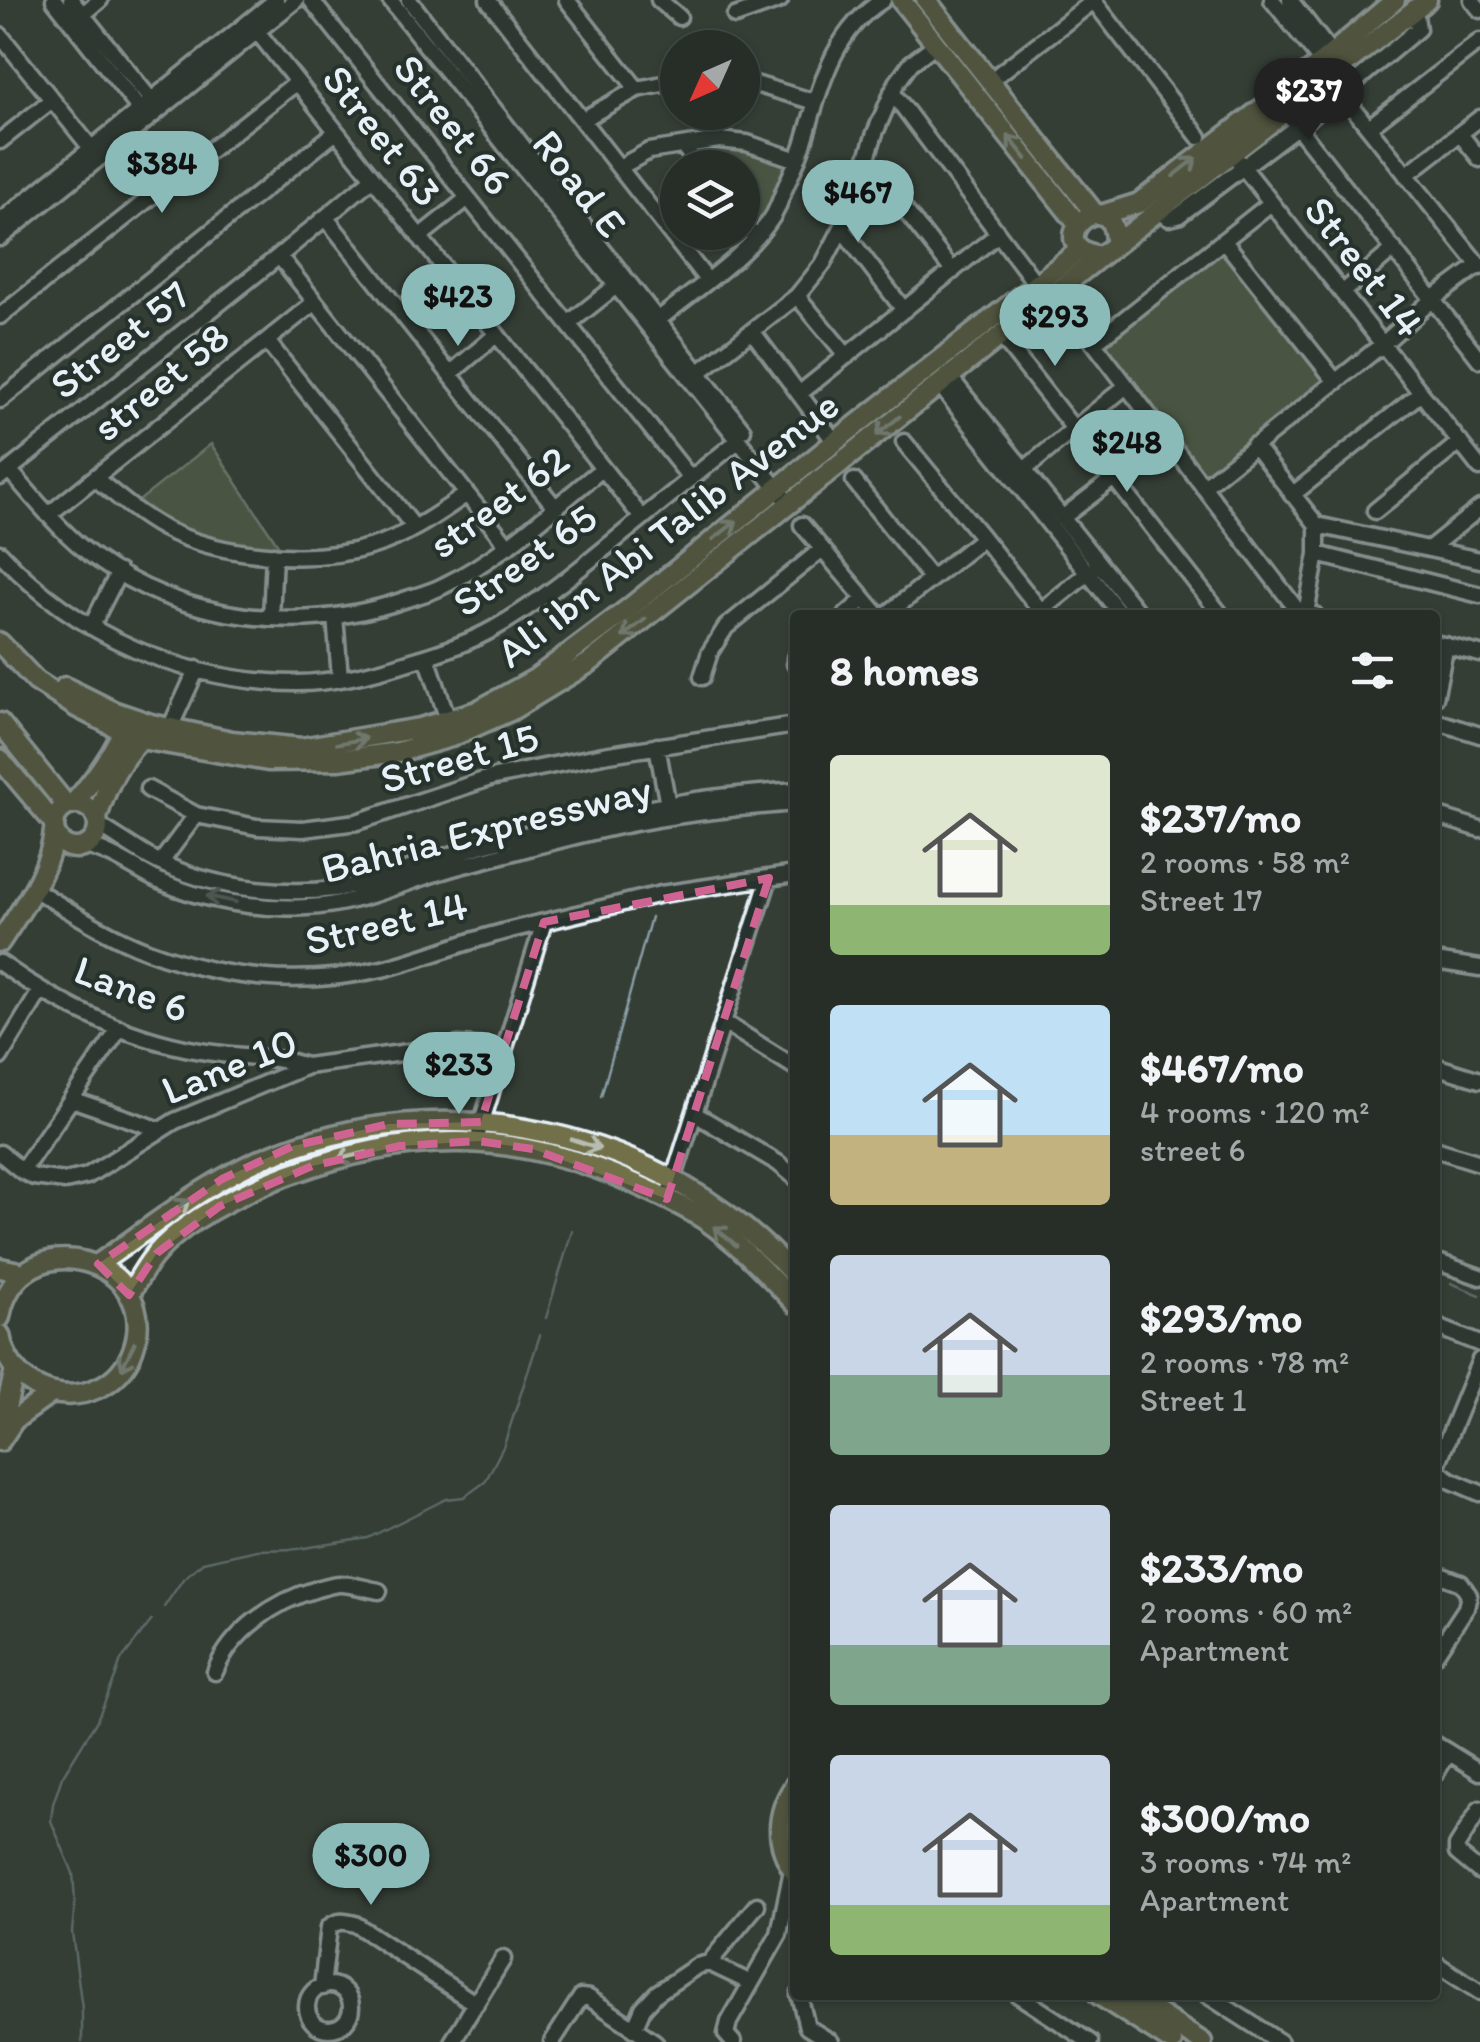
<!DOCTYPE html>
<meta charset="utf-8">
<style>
:root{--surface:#272e28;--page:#2f3630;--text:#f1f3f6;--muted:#a4a8a8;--line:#434a45;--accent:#8bbbb9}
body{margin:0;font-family:Itim,sans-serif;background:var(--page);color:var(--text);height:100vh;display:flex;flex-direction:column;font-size:38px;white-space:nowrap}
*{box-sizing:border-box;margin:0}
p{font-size:32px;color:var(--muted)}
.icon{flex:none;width:55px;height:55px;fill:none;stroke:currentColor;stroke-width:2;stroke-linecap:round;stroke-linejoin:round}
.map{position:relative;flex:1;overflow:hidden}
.panel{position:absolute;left:790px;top:610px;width:650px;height:1390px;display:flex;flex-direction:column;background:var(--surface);border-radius:10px;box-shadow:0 2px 8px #0004,0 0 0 2px var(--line)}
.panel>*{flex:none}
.needle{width:65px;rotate:225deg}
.tools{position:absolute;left:660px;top:30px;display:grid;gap:20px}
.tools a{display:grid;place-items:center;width:100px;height:100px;border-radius:50%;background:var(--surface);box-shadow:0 2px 8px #0004,0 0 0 2px var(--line);font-size:50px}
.price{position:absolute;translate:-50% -85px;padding:0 22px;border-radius:35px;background:var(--accent);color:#111;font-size:32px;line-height:65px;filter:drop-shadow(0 2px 5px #0008)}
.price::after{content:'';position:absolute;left:50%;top:60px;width:30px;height:22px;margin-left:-15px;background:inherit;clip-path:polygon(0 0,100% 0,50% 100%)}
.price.active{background:#222;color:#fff}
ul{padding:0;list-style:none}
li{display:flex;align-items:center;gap:30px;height:250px;padding:0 40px}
li span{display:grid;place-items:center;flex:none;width:280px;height:200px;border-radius:10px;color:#555}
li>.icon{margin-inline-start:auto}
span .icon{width:120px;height:120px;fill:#fffc;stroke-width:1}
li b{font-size:42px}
h2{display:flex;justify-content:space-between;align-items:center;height:120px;padding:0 40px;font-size:42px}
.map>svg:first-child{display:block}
</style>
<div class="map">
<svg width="1480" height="2042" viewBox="0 0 1480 2042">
<rect width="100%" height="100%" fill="#343e35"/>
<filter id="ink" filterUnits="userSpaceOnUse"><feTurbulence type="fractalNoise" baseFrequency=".01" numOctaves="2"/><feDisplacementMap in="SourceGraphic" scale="20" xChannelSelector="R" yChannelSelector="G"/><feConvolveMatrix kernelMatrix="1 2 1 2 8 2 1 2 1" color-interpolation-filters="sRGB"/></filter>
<g filter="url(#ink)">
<path fill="#637153" stroke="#a6b1a6" stroke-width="2.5" d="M723 144 792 162 761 226 743 203 742 168 715 167 700 149Z
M1226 249 1333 383 1204 482 1103 348Z
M211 444 282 551 252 553 161 526 135 504Z"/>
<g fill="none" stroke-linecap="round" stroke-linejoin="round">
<path stroke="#8a9da6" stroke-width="2.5" d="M915 0 960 58
M601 1097 651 917
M1451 1283 1480 1295
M546 1318 572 1231
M164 1607 183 1579 203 1562 257 1550 298 1549 368 1538 446 1499 464 1497 485 1482 504 1445 540 1335
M82 2042V2009L72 1932 75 1902 73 1873 51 1821 53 1804 62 1777 96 1722 115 1678 121 1660 152 1620"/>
<defs>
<path id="minor" d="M54 0 144 115
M71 0 155 105
M311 0 691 479
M390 0 789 504
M409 0 743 430
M488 0 707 280
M567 0 637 89
M659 0 679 17
M1093 0 1199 137
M1272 0 1322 62
M1290 0 1331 53
M1472 0 1480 10
M82 15 100 0
M735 16 780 0
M256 30 642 518
M0 35 91 148
M1000 73 1095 0
M1329 78 1480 267
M742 80 815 102
M892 92 1036 284
M582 120 637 89 678 81
M1293 121 1480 360
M1369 127 1480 41
M1460 134 1480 159
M0 141 52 100
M683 146 700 168
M1233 154 1480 468
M866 161 953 271
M620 167 649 151 719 140 747 143 797 160
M1406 175 1480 118
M1159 211 1169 218 1178 216 1342 93 1418 29 1415 10
M326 218 555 507
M742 221 755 238
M0 222 276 0
M842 229 904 310
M419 237 468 198
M0 238 296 0
M1224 241 1336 382
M279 256 508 546
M1342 293 1394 249
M797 296 847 356
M1052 296 1094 343 1298 611 1315 615
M0 316 297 82
M658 320C694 290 747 257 773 216 778 208 781 197 785 188 791 174 798 160 803 145 820 90 831 32 883 0
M568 324 616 286
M752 331 835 442
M1001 336 1074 429
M267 341 414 527
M1094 343 1271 203
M698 373 797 296 823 264 848 216 875 133 896 84 911 63 936 44
M450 374 496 335
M949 376 1140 615
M939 384 1121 615
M799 394 998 234
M0 400 336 132
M904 442 983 538
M1254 445 1317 525V554L1306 613
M9 470C36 500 61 533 94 557 183 622 304 635 407 599 419 595 432 592 443 586 502 557 551 510 602 469
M1024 470 1125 387
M0 477 279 256 373 178
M95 478C117 496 138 514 163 528 219 557 313 565 373 546 407 536 438 514 467 494
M1114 478 1221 615
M854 481 931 578
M1203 487 1383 344 1433 299 1479 265
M1292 495 1421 393
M1375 511 1460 442
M48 515 315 302
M1062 518 1166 438
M802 525 878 615
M1317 525 1480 560
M1430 548 1480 508
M0 553C75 635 185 683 297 683 337 683 378 672 415 660 442 652 468 643 493 629 534 606 572 575 609 545 652 510 695 475 739 440
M1317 554 1480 595
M846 615 864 599
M886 615 983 538 1041 611 1093 569
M335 616 340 678
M271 618 274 555
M91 627 119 572
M1435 643 1480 654
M427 657 448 720
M795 658V664
M702 677 710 652 726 627 821 550
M1435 698 1446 645
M1435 721 1480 735
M170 728 197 669
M657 746 668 805
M148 789 196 815 257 827 303 829 357 822 490 778 603 755 795 725
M1435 815 1480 829
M98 825C115 835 132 847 149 857 211 891 304 901 372 881 413 869 453 852 495 842 562 826 629 811 696 800 729 795 762 793 795 790
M84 846C111 851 134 869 159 881 203 901 259 910 307 907 361 905 409 879 460 866 512 853 563 838 615 827 674 814 735 808 795 803
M161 862 196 815
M34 889C70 911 108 936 148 951 226 980 301 987 382 969 419 960 455 945 492 935 509 930 526 926 544 922L479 1131
M544 922 661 894 795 874
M1435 961 1480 968
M0 963C63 1008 137 1043 214 1053 248 1058 272 1055 306 1066
M723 1022 795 1067
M0 1057 41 990
M1435 1066 1480 1080
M71 1099 161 1130
M695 1114 778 1163 795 1177
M1435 1149 1480 1163
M0 1153 22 1171 34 1177 65 1181 87 1176 175 1121 307 1066 459 1045 504 1048
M22 1171 120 1028
M667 1199 769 878
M1435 1261 1480 1277
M1435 1326 1480 1344
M1435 1470 1480 1360
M1435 1470 1452 1481 1480 1493
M1435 1573 1461 1583 1469 1595 1466 1608 1435 1655
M215 1672C231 1631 275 1601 317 1589 324 1587 333 1584 340 1584 352 1584 367 1589 379 1591
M1435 1744 1480 1772
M1435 1774 1449 1753
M1480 1809 1457 1846V1853L1480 1872
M709 1963 757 1905
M1435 1963 1480 1992
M307 2007a22 22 0 1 1 44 0a22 22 0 1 1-44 0Z
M322 1987 329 1927C338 1920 344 1921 355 1924L476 2004
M799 1995 807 2027 831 2042
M1018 1995 1090 2042
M1207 1995 1280 2042
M634 2029 643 2008 657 1993 697 1966 709 1963 751 1983
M452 2042 503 1959
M552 2042 581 1997 589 1998 655 2042
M733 2042 726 2034 729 2022 779 1934 792 1870"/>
<path id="major" d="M901 0 1077 223
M926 0 1095 214
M1101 215 1139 203 1322 62 1395 0
M1115 244C1115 174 1033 247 1101 256L1427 0
M0 643 36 681 76 707 123 731 140 739 268 761 338 760 398 752 451 737 510 711 589 663 1101 256
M65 687 113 711 151 724 232 741 301 748 420 728 477 711 535 679 628 609 841 437 1081 249
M0 723 67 806
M0 759 54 823
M73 804C95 779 114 753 127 722
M54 826a22 22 0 1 1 44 0a22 22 0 1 1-44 0Z
M97 818C107 784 121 756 148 732
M0 942C22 908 50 872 54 831
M98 1264C152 1227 203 1184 264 1158 445 1081 664 1130 795 1276
M0 1268 24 1273
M129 1295C137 1282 144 1268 154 1256 185 1218 245 1191 290 1174 411 1130 513 1130 631 1182 656 1193 682 1205 705 1220 739 1243 767 1274 795 1303
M0 1317C18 1217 165 1259 133 1350 127 1367 114 1381 98 1388 55 1408 8 1381 0 1335
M0 1419 6 1408 15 1369
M0 1441 14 1420 52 1393
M795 1785C775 1814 775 1844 795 1873
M1099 1995 1172 2042
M1129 1995 1202 2042"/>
</defs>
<use href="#minor" stroke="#e8f1f8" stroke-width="21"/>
<use href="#major" stroke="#e8f1f8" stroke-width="25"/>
<use href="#minor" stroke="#26332d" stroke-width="14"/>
<use href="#major" stroke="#716f4a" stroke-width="18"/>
</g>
<defs><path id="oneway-shaft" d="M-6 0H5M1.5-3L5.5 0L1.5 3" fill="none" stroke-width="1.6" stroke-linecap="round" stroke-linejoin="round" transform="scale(2.5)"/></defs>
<g stroke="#b8bdb2">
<use href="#oneway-shaft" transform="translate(1017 147) rotate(-128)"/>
<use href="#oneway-shaft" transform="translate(1185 167) rotate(-38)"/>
<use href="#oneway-shaft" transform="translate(888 426) rotate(141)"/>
<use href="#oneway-shaft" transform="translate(725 530) rotate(-38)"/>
<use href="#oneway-shaft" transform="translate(634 628) rotate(142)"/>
<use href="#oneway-shaft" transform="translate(352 741) rotate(-10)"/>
<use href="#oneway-shaft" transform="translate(586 1144) rotate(18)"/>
<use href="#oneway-shaft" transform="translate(352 1156) rotate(166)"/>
<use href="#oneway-shaft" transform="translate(177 1208) rotate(-33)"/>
<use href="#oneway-shaft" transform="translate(725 1236) rotate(-140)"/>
<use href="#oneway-shaft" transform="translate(128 1356) rotate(116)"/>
</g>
<use stroke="#6a7674" href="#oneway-shaft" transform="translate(221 899) rotate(-168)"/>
</g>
<path d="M0 0H1480V2042H0ZM769 878 667 1199 533 1149 478 1141 400 1146 312 1166 220 1206 157 1253 129 1295 98 1264 222 1179 293 1146 389 1124 481 1122 544 922Z" fill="#343e35" fill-opacity=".55" fill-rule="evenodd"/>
<path fill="none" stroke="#cf6492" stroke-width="8" stroke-dasharray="20 12" stroke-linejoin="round" d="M769 878 667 1199 533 1149 478 1141 400 1146 312 1166 220 1206 157 1253 129 1295 98 1264 222 1179 293 1146 389 1124 481 1122 544 922Z"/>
<g text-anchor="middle" stroke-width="8" stroke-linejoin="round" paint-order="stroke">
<g font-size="42" fill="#e8f1f8" stroke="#26332d">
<text transform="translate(454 124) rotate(52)" y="15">Street 66</text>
<text transform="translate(383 135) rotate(52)" y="15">Street 63</text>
<text transform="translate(580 183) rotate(52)" y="15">Road E</text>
<text transform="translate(1365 266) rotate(52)" y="15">Street 14</text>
<text transform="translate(119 339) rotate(-38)" y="15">Street 57</text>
<text transform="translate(160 381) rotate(-39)" y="15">street 58</text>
<text transform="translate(498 501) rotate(-36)" y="15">street 62</text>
<text transform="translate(667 528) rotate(-38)" y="15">Ali ibn Abi Talib Avenue</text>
<text transform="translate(524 559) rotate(-35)" y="15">Street 65</text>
<text transform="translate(459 757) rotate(-16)" y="15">Street 15</text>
<text transform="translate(486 828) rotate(-14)" y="15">Bahria Expressway</text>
<text transform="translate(386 922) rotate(-13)" y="15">Street 14</text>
<text transform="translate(132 988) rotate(21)" y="15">Lane 6</text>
<text transform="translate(229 1065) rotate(-22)" y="15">Lane 10</text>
</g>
</g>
</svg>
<div class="tools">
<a><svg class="needle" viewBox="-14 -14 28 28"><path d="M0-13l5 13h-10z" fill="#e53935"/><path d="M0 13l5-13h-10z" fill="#a4a8a8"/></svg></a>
<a><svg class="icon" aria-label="layers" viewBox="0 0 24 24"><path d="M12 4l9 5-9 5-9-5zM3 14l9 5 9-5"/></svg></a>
</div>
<b class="price active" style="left:1309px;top:143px">$237</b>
<b class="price" style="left:162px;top:216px">$384</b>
<b class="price" style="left:858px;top:245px">$467</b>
<b class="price" style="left:458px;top:349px">$423</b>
<b class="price" style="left:1055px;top:369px">$293</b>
<b class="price" style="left:1127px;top:495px">$248</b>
<b class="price" style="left:459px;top:1117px">$233</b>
<b class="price" style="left:371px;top:1908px">$300</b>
<section class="panel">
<h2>8 homes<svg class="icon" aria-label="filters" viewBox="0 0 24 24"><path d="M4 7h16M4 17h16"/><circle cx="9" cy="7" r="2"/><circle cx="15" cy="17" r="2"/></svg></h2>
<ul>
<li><span style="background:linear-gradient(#dfe7d0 75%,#8fb573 0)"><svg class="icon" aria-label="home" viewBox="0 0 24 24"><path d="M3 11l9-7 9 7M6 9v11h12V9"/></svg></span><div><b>$237/mo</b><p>2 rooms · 58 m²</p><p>Street 17</p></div></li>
<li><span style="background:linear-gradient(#bfe0f5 65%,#c2b280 0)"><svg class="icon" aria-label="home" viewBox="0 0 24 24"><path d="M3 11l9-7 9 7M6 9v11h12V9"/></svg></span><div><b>$467/mo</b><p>4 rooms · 120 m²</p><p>street 6</p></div></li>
<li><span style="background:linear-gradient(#c9d6e8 60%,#7fa58c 0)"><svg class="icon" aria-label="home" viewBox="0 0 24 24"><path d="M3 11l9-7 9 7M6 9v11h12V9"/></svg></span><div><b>$293/mo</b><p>2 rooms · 78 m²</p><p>Street 1</p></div></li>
<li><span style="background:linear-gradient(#c9d6e8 70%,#7fa58c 0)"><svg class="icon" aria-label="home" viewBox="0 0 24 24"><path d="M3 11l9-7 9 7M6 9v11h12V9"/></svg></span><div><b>$233/mo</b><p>2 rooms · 60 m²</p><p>Apartment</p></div></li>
<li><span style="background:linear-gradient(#c9d6e8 75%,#8fb573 0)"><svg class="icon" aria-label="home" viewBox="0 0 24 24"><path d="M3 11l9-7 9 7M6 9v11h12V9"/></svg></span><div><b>$300/mo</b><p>3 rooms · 74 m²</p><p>Apartment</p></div></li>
</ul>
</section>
</div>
